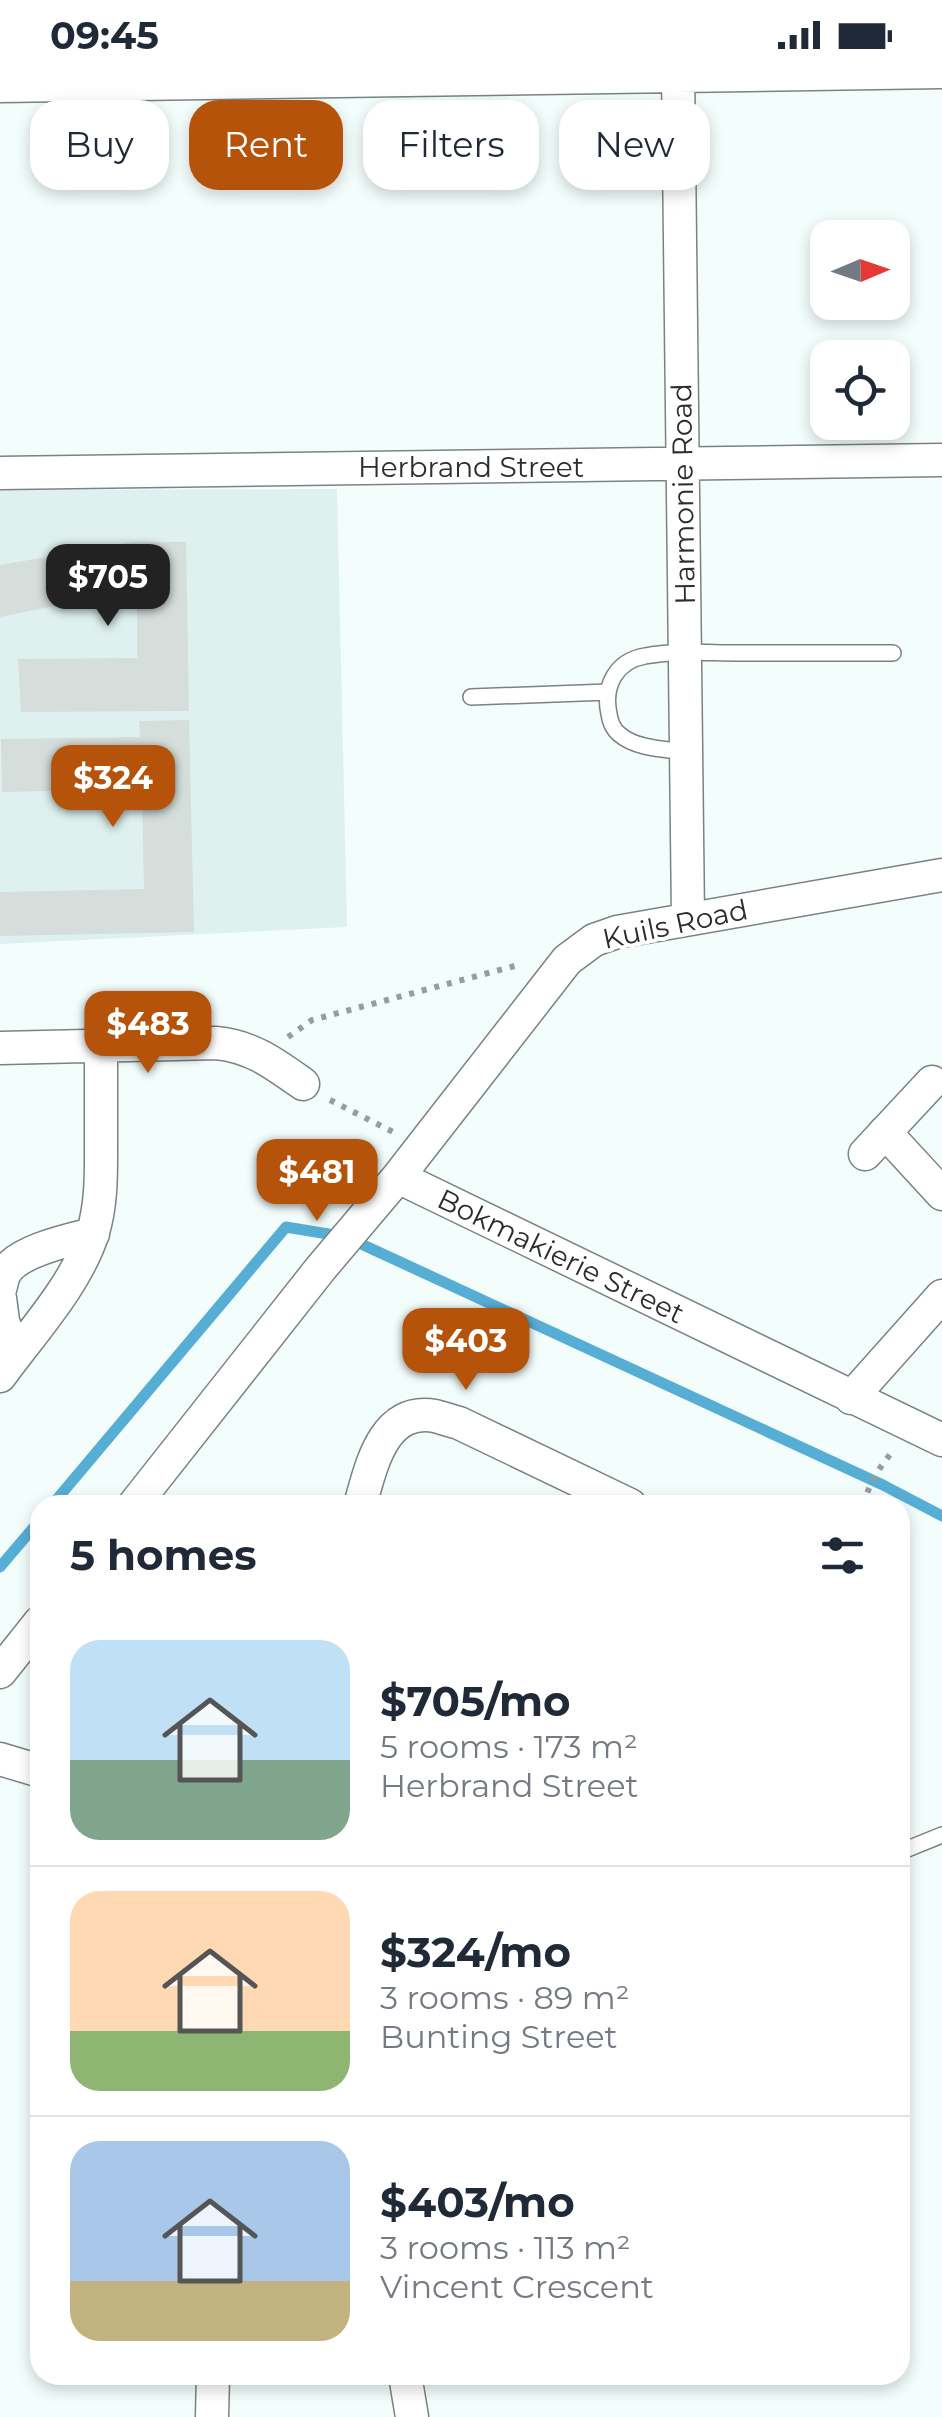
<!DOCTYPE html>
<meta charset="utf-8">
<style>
:root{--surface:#fff;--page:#f2f2f3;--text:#1f2937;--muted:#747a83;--line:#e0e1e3;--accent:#b45309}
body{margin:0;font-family:Montserrat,sans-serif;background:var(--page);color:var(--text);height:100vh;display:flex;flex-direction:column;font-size:38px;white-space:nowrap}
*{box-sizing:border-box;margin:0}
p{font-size:32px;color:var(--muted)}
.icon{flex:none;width:55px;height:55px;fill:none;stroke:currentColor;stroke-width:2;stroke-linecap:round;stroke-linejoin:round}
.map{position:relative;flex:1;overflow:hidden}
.side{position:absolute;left:30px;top:1425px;width:880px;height:890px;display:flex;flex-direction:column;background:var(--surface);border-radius:30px;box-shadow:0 5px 15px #0003}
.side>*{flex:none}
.top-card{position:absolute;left:30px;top:30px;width:882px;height:90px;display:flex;gap:20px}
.needle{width:65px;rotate:88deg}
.tools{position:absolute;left:810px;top:150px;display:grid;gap:20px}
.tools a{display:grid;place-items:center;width:100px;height:100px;border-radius:20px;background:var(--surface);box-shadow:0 5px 15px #0003;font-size:50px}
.price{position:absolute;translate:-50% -85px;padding:0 22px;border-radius:20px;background:var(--accent);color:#fff;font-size:32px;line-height:65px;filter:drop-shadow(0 2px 5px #0008)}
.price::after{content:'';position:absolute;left:50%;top:60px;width:30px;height:22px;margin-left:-15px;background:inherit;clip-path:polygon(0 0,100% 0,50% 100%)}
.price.on{background:#222;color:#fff}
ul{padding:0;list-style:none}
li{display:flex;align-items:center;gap:30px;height:250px;padding:0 40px}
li+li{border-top:2px solid var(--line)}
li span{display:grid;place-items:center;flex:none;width:280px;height:200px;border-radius:30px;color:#555}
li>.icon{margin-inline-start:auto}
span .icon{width:120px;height:120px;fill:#fffc;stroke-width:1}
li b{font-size:42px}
h2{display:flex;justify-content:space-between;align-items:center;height:120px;padding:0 40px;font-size:42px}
.tag{padding:0 35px;border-radius:30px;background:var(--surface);box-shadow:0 5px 15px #0003;font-size:35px;line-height:90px}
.tag.on{background:var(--accent);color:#fff}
.status{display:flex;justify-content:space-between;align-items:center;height:70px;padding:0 50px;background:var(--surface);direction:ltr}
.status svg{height:28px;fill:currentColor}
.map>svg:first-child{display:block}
</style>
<div class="status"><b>09:45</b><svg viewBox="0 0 49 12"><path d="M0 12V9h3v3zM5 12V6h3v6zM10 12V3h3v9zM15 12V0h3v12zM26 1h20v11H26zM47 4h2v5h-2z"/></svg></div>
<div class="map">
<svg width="942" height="2347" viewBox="0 0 942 2347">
<rect width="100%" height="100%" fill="#f3fdfc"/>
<path fill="#def1ef" d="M337 419 347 857 0 874V420Z"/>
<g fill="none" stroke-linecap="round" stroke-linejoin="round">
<path stroke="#57aed5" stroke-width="11" d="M52 1435 286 1157 346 1167 883 1415 942 1446
M0 1497 40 1450"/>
</g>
<path fill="#d5deda" d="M133 472H186L189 641 21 642 18 589 137 588V519L0 547V495Z
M189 650 194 862 0 866V822L144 819 142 719 2 722 1 669 140 667 139 651Z"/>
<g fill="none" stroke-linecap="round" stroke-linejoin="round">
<defs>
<path id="lane" d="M471 627 608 622
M686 682C665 679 636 679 619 664 613 659 610 651 609 644 603 616 616 591 645 586 675 580 707 583 738 583 790 583 841 583 893 583
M900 1782 942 1765"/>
<path id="street" d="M678 0 688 848
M0 16 942 2
M0 403 942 390
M0 978 216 973C251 976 275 994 303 1014
M885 1062 942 1124
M865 1084 932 1012
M398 1107 942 1370
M0 1219C2 1214 2 1208 5 1203 17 1181 69 1170 93 1164
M0 1228 3 1251 15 1285
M0 1306C31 1263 77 1214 93 1162 102 1132 101 1101 101 1070 101 1038 101 1007 101 976
M851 1328 942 1226
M134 1435 321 1198 398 1107 567 890 594 870 617 862 942 805
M360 1435C371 1398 382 1337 435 1346 443 1348 451 1351 459 1353L630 1435
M0 1602 40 1552
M0 1689 40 1701
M405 2305 412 2347
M212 2347 213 2305"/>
</defs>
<use href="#lane" stroke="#7a8382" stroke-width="18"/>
<use href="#street" stroke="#7a8382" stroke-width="35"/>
<path stroke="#969d9c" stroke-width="6" stroke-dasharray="5 8" stroke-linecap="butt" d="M288 967 312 950 522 894
M330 1030 395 1063
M864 1435C868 1414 880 1396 894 1380"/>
<use href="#lane" stroke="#fff" stroke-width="15"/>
<use href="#street" stroke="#fff" stroke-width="32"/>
</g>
<g text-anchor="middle" stroke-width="8" stroke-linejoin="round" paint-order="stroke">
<g font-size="28" fill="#2a2d2d" stroke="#fff">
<text x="471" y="407">Herbrand Street</text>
<text transform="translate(683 424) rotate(-91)" y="10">Harmonie Road</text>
<text transform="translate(675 854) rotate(-12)" y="10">Kuils Road</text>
<text transform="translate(561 1186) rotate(26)" y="10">Bokmakierie Street</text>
</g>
</g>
</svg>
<div class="tools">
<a><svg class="needle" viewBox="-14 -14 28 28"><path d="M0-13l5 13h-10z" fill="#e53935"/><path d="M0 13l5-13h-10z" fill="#747a83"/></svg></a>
<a><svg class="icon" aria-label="locate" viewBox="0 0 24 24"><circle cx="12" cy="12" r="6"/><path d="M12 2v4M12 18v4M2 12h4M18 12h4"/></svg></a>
</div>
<b class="price on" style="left:108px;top:559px">$705</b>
<b class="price" style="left:113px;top:760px">$324</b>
<b class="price" style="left:148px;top:1006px">$483</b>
<b class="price" style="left:317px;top:1154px">$481</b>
<b class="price" style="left:466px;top:1323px">$403</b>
<div class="top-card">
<a class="tag">Buy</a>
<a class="tag on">Rent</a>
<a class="tag">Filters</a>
<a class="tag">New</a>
</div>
<section class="side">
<h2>5 homes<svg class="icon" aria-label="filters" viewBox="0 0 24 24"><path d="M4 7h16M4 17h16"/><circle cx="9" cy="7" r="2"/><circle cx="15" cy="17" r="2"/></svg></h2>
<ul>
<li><span style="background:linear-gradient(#bfe0f5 60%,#7fa58c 0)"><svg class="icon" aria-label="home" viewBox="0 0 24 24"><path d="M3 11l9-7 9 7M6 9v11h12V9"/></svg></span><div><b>$705/mo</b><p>5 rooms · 173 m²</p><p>Herbrand Street</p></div></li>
<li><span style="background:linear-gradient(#ffd9b3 70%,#8fb573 0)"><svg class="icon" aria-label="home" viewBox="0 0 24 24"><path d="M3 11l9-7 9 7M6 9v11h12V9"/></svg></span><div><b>$324/mo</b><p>3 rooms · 89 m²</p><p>Bunting Street</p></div></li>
<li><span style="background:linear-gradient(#a9c7e8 70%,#c2b280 0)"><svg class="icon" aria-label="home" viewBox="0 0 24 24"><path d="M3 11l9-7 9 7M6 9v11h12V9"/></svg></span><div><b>$403/mo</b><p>3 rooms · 113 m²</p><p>Vincent Crescent</p></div></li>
</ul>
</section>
</div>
